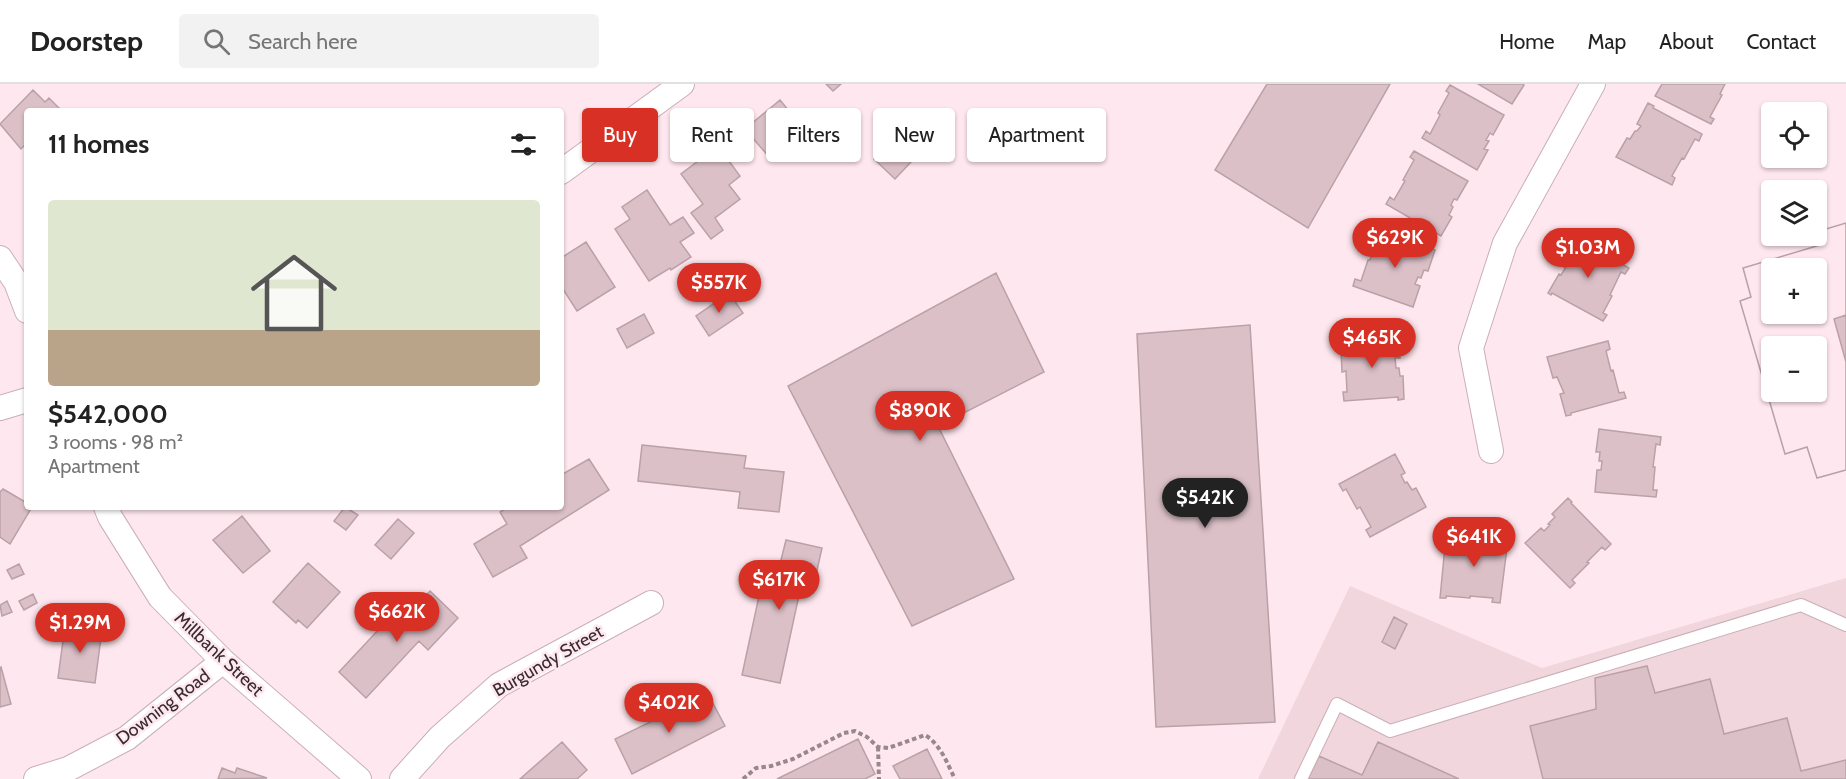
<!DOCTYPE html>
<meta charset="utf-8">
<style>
:root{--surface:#fff;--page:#f2f2f2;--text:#222;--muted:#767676;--line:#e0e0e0;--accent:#d93025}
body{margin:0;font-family:Cabin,sans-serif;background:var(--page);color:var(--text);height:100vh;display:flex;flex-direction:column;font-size:22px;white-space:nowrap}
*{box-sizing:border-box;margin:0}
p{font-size:20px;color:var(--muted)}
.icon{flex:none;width:33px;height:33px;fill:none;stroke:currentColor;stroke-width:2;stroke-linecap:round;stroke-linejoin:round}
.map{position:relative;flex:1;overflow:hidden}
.drawer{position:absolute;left:24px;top:24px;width:540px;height:402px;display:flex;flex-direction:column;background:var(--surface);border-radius:6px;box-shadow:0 2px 4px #0004}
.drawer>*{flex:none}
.guide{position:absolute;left:582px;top:24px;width:570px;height:54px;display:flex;gap:12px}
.tools{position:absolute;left:1761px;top:18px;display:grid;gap:12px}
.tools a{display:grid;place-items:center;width:66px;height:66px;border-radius:6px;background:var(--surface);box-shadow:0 2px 4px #0004;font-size:30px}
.price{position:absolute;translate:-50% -51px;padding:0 14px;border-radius:21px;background:var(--accent);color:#fff;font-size:20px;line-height:39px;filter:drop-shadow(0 2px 3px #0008)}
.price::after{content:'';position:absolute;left:50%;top:36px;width:18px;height:14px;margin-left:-9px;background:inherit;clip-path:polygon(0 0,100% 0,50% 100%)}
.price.selected{background:#222;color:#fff}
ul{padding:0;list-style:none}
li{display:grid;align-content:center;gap:12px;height:318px;padding:0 24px}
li+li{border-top:2px solid var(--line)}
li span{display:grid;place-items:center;height:186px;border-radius:6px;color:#555}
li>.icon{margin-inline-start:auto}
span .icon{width:108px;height:108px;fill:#fffc;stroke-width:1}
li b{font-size:26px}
h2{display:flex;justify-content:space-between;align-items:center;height:72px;padding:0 24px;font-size:26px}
.tag{padding:0 21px;border-radius:6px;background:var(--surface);box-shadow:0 2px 4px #0004;font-size:21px;line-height:54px}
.tag.selected{background:var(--accent);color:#fff}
header{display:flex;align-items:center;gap:36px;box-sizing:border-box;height:84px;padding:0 30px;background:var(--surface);border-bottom:2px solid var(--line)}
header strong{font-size:28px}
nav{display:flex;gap:33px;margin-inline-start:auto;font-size:21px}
.search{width:420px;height:54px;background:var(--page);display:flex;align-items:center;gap:15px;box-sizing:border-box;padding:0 21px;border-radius:6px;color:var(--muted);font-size:22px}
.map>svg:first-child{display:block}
</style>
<header>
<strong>Doorstep</strong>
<div class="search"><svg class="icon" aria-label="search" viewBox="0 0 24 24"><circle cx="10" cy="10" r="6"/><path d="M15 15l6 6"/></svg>Search here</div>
<nav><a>Home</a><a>Map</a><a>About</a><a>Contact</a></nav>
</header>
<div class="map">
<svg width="1846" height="695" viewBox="0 0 1846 695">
<rect width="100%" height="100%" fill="#fee7ee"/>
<path fill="#f2d6de" d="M1846 494V695H1258L1350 502 1542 584Z"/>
<path fill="#dcc0c8" stroke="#baa0a7" stroke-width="1.5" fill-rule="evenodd" d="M826 0H841L833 7Z
M1267 0H1390L1308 144 1215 86Z
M1478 0H1523L1524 1 1512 20Z
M1662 0H1725L1720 10 1722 11 1710 33 1714 35 1711 40 1655 12Z
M1450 1 1504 31 1493 51 1490 49 1486 56 1489 57 1484 65 1488 66 1477 86 1422 54 1426 47 1430 50 1440 31 1438 29 1449 9 1446 7Z
M33 6 45 18 49 14 61 26 27 27V59L21 65 0 40Z
M780 16 812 55 791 73 783 64 770 74 745 45Z
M1648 19 1654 22 1653 24 1702 50 1699 57 1695 55 1684 75 1682 74 1672 92 1675 94 1672 101 1616 73 1627 54 1630 55 1635 47H1637L1641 42 1637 40Z
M904 42 926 62 895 95 874 75Z
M718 62 740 92 729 101 740 115 715 134 723 146 711 155 691 129 703 120 681 90Z
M1414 67 1468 97 1457 116 1454 115 1451 121 1453 123 1449 131 1452 133 1441 152 1386 120 1390 113 1394 116 1405 97 1403 96 1414 76 1410 73Z
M647 106 670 141 683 133 694 149 680 158 691 173 671 186 670 184 649 197 615 145 630 135 622 123Z
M1846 139V231L1834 235 1846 278V386L1817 394 1807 363 1785 370 1740 217 1751 213 1743 184 1820 161 1816 148ZM1772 184H1816V230H1772ZM1772 262H1816V308H1772Z
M1846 139V386L1817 394 1807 363 1785 370 1740 217 1751 213 1743 184 1820 161 1816 148ZM1772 184H1816V230H1772ZM1772 262H1816V308H1772Z
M1375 146 1435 166 1428 187 1424 186 1421 194 1418 193 1415 200 1420 202 1413 223 1353 202 1355 195 1361 197 1368 176H1370L1377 155 1372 153Z
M1575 154 1629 184 1625 190 1621 188 1610 211 1612 212 1603 229 1607 231 1603 237 1552 209 1551 211 1548 209 1559 190 1561 191 1566 183H1564L1568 174 1565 172Z
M586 158 615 203 577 227 561 202V174Z
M996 189 1044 288 938 342 1014 495 912 542 788 302Z
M729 209 743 229 709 252 696 232Z
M644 230 654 249 627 264 617 245Z
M1250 241 1275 638 1156 643 1137 250Z
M1399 254 1400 274H1395L1396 284H1399L1400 292H1403L1404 315 1398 316V313L1344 317 1343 308H1347L1346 287 1342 288 1341 264H1337V257Z
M1608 257 1610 265 1606 267 1611 287 1613 286 1619 309 1624 308 1626 314 1571 329V331L1566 332 1560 310 1564 309 1557 293 1553 294 1547 273Z
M1599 345 1661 353 1660 361 1656 360 1653 383H1655L1653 406H1657L1656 413 1595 408 1597 386H1601L1602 377H1599L1600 368H1596Z
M642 361 746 372 744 384 784 388 779 428 738 424 740 408 638 397Z
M1395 370 1405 389 1401 391 1405 399 1407 398 1412 406 1416 404 1426 423 1370 453 1366 446 1371 443 1360 423 1357 425 1346 405 1343 407 1339 400Z
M589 375 609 406 520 462 527 474 493 493 474 460 507 440 500 428 508 423H561V391Z
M3 405 27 419V423H32L10 460 0 453V408Z
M1568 414 1572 418 1571 419 1611 460 1605 466 1602 463 1587 478 1589 479 1572 496 1575 499 1570 504 1525 459 1541 444 1544 447 1550 441 1548 440 1555 433 1552 430Z
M345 423 358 431 346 446 334 437Z
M242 432 270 467 243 489 213 456Z
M398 435 414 449 391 475 375 461Z
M1446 452 1470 454 1469 458 1476 459V457H1486L1487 454 1508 456 1500 519 1492 518 1493 514 1470 512V514L1446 512V514H1440Z
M786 456 822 464 813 504 801 502 780 599 742 591 764 489 777 492Z
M308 479 340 508 307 544 298 536 296 539 273 518Z
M19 480 24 490 12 495 7 486Z
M430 507 458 534 428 566 419 557 366 614 339 588 395 528 403 536Z
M33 510 37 519 24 526 19 517Z
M7 517 12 528 2 532 0 521Z
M1394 533 1407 540 1395 565 1382 558Z
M65 542 102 546 95 599 58 594Z
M1647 582 1655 609 1710 595 1724 650 1787 634 1801 687 1846 676V695H1543L1530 642 1596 625 1595 594Z
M1 583 11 620 0 623V584Z
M708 610 725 642 632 690 615 655Z
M858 655 875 690 865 695H777Z
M562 658 587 686 577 695H520Z
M1378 658 1459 695H1308L1319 672 1362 691Z
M927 665 942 695H900L893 682Z
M222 684 235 689 237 684 267 694 218 695Z"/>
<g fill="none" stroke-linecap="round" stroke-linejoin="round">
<defs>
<path id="lane" d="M1301 695 1337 620 1390 647 1801 521 1846 541"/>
<path id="street" d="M561 88 682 0
M0 174 16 198 27 227
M0 324 27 316
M1491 367 1471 264 1505 159 1593 0
M106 423 110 433 160 513 223 577 359 695
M36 695 68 685 127 654 223 577
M402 695 440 653 499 601 651 519"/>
</defs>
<use href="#lane" stroke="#caafb6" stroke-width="14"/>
<use href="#street" stroke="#caafb6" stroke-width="26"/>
<path stroke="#98888d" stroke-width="4" stroke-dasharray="4.5 3" stroke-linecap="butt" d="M878 663 879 695
M743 695 756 684 771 682 793 675 844 649 855 647 867 653 878 663 888 664 925 651C941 661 947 679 955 695"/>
<use href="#lane" stroke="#fff" stroke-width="12"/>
<use href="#street" stroke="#fff" stroke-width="24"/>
</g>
<g text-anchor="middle" stroke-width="5" stroke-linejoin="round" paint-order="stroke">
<g font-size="18" fill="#362c2f" stroke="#fee7ee">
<text transform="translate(219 570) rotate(43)" y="6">Millbank Street</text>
<text transform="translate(548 577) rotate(-30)" y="6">Burgundy Street</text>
<text transform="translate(163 623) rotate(-37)" y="6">Downing Road</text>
</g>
</g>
</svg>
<div class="tools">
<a><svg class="icon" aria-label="locate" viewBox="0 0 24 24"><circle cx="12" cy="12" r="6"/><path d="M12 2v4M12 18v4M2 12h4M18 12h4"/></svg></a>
<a><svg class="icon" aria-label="layers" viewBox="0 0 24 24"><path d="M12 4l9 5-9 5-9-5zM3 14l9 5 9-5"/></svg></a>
<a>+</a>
<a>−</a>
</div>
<b class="price" style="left:1395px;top:185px">$629K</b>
<b class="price" style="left:1588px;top:195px">$1.03M</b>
<b class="price" style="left:719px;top:230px">$557K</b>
<b class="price" style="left:1372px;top:285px">$465K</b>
<b class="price" style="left:920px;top:358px">$890K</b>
<b class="price selected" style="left:1205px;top:445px">$542K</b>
<b class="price" style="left:1474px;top:484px">$641K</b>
<b class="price" style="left:779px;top:527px">$617K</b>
<b class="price" style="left:397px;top:559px">$662K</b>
<b class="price" style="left:80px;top:570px">$1.29M</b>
<b class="price" style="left:669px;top:650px">$402K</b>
<div class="guide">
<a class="tag selected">Buy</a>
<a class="tag">Rent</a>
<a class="tag">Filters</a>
<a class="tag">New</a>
<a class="tag">Apartment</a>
</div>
<section class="drawer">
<h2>11 homes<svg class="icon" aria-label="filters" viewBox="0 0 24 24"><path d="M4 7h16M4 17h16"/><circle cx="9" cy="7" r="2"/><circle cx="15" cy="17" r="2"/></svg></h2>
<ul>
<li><span style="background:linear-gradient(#dfe7d0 70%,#b9a48a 0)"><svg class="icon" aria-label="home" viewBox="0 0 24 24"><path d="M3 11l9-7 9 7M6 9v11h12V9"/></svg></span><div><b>$542,000</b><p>3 rooms · 98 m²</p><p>Apartment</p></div></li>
</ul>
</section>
</div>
